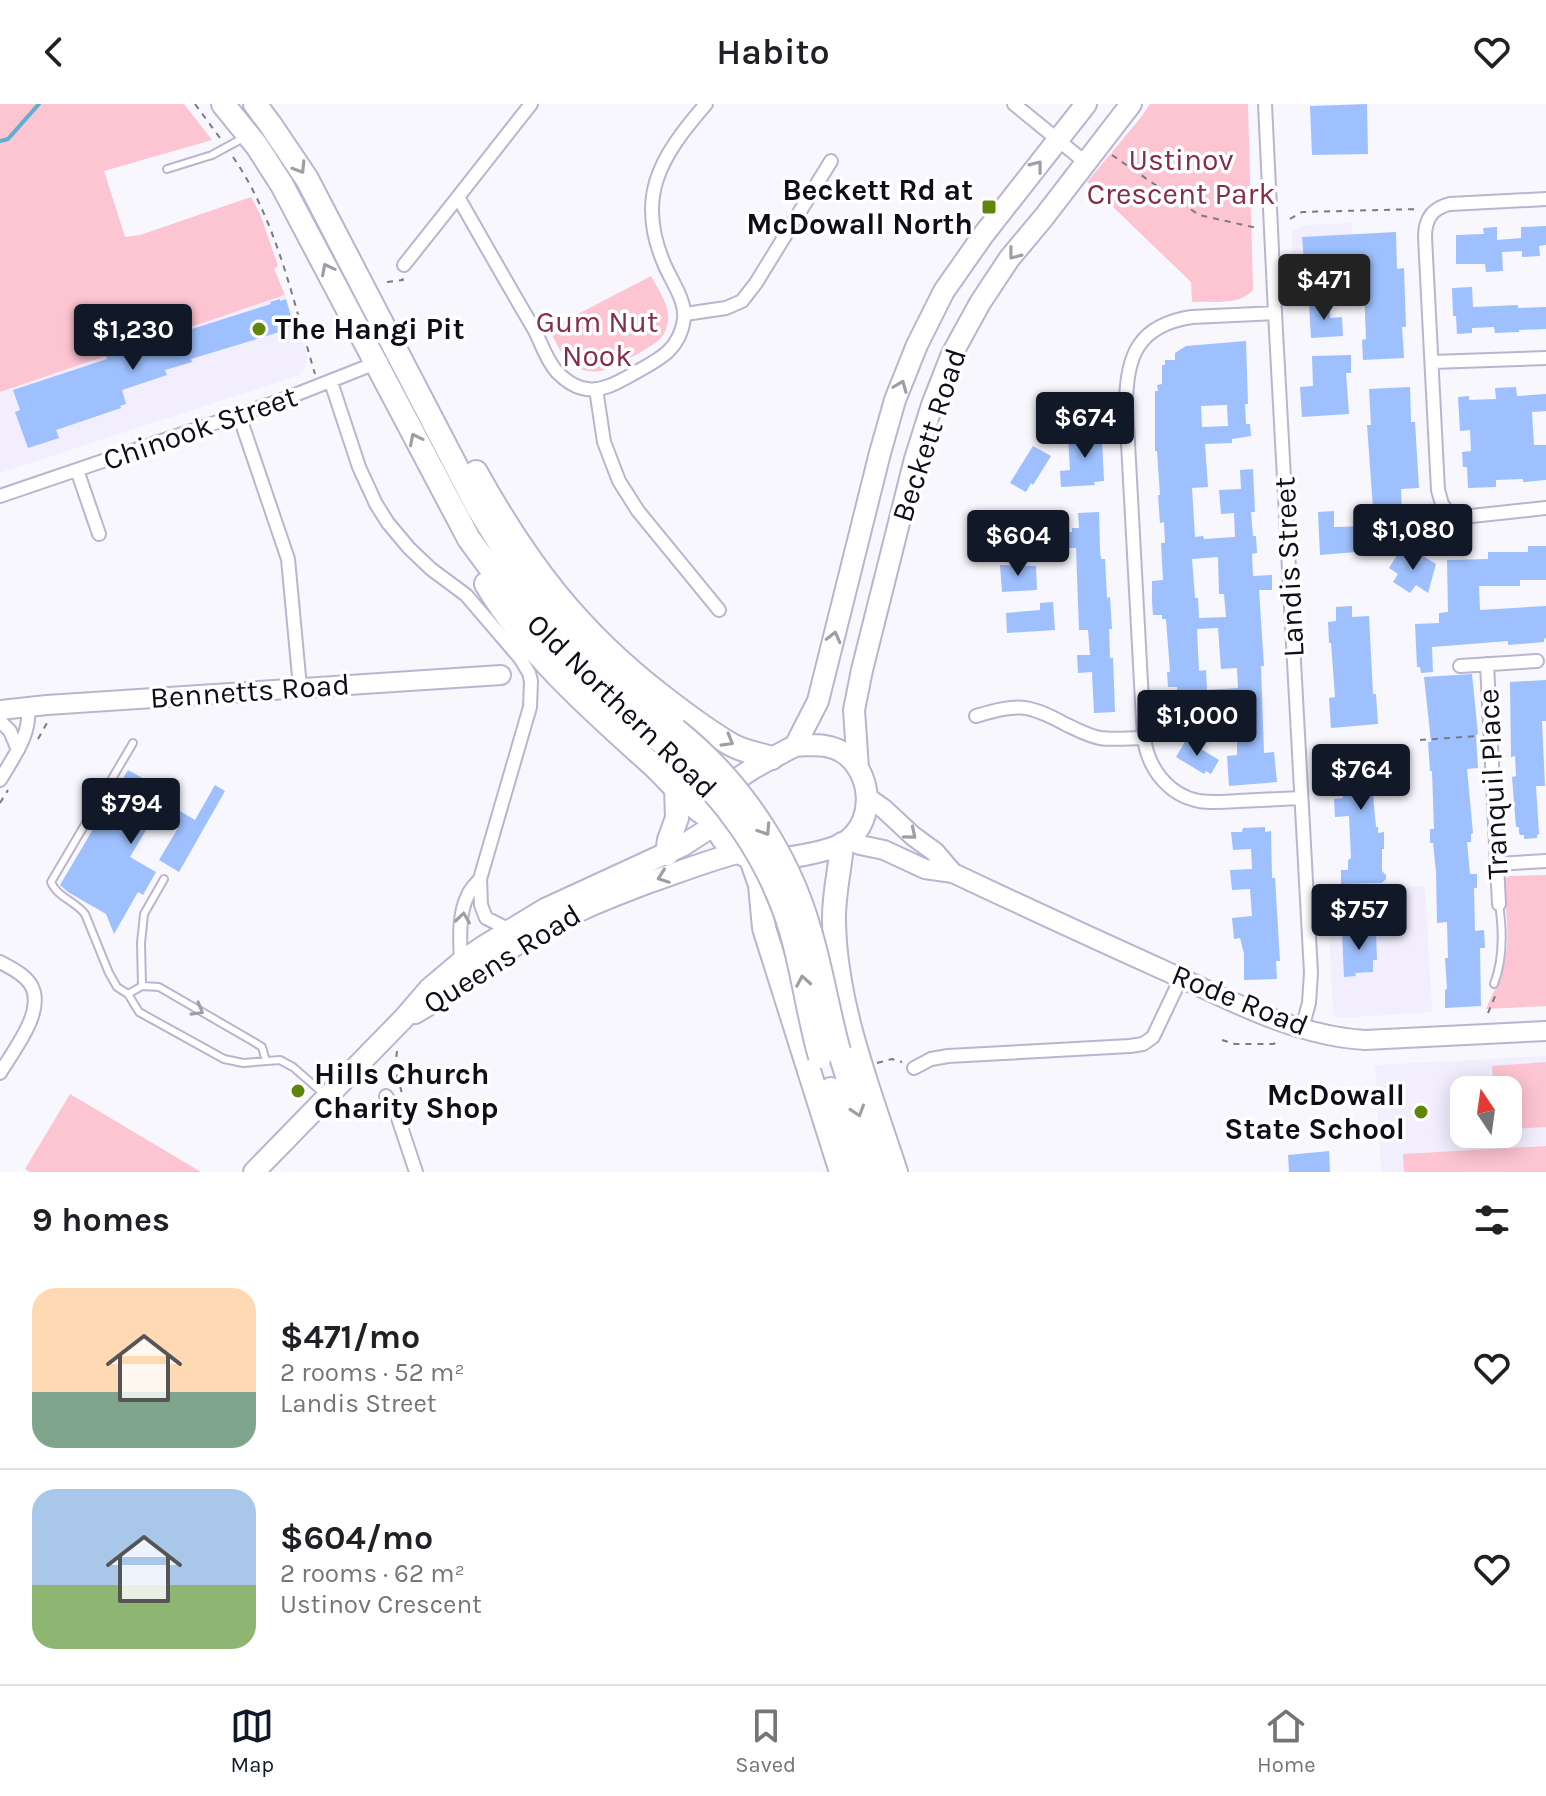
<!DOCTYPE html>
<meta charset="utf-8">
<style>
:root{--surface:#fff;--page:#f2f2f2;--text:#202124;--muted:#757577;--line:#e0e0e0;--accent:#111827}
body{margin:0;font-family:Karla,sans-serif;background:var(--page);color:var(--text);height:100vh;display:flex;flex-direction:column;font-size:30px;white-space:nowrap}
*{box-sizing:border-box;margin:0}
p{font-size:26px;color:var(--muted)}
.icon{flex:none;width:44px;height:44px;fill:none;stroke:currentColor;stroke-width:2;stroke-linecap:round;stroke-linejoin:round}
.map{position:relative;height:1068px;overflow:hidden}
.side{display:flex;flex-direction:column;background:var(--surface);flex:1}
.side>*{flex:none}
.needle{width:52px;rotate:347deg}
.tools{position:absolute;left:1450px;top:972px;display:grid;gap:16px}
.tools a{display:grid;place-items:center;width:72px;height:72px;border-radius:16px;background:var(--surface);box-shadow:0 4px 20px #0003;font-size:40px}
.price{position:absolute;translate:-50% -68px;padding:0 18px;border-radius:8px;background:var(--accent);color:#fff;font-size:26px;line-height:52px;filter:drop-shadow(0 2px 4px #0008)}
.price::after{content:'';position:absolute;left:50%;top:48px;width:24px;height:18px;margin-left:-12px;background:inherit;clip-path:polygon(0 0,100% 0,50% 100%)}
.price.on{background:#222;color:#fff}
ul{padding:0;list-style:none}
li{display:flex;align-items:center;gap:24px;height:200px;padding:0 32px}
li+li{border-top:2px solid var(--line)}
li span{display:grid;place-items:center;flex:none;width:224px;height:160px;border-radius:24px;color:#555}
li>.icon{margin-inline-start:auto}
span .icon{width:96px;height:96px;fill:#fffc;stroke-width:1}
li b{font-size:34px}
h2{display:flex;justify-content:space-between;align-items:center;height:96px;padding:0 32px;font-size:34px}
header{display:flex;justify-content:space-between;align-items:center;height:104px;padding:0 32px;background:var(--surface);font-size:36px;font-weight:600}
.dock{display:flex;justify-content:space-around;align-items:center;height:112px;border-top:2px solid var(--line);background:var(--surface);font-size:22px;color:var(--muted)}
.dock a{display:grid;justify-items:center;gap:4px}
.dock .on{color:var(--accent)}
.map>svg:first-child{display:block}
</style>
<header><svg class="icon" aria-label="back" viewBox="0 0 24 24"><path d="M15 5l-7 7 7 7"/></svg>Habito<svg class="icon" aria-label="heart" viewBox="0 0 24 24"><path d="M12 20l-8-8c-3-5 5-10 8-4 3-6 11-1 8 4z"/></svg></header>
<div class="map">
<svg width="1546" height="1068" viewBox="0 0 1546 1068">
<rect width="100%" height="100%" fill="#f8f7fd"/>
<path fill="#f2eefe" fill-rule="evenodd" d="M1352 119 1356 194 1295 197 1292 132 1293 127 1304 121Z
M285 191 306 246 307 255 305 263 299 271 0 369V288Z
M1425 782 1432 908 1340 914 1335 912 1333 909 1327 787Z
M1546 952V1068H1381L1375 961ZM1464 986H1508V1030H1464Z"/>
<path fill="#fdc4d1" d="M0 0H184L212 36 104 67 125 133 140 131 251 93 260 110 278 162 274 165 285 191 0 288Z
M1150 0H1248L1253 186C1240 202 1211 197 1192 198L1191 178 1087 78 1142 12Z
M651 172C658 186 670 201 668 217 667 223 665 229 661 234 654 242 618 261 608 265 601 268 590 268 583 266 565 262 557 240 549 225Z
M1546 771V902L1486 905C1494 887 1503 870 1506 850 1510 827 1505 802 1504 779L1506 774 1510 772Z
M1546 958V1023L1508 1025V986H1494L1492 962Z
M70 990 201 1068H30L25 1065Z
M1546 1042V1068H1404L1403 1050Z"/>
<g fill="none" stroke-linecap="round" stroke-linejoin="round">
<path stroke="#5dafd3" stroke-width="4" d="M0 37 8 35 39 0"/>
</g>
<path fill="#9ec0fe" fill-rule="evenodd" d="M1367 0 1368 50 1312 51 1310 2Z
M1546 122V141L1539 142 1540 152 1522 153V147L1502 148 1503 167 1486 168 1485 160H1456V131L1484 130 1483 124 1497 123V136L1521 134V123Z
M1396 128 1397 165 1404 164 1406 223H1402L1404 254 1363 256 1362 236 1366 235 1363 159 1341 161V167L1305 169 1302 133Z
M1472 183 1473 203 1518 201V204L1546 203V225L1519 226V228L1495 229 1494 223 1472 224V229L1457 230 1456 212H1453L1452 184Z
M280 195V197L286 195 292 216V219L286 226 191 255 192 258 165 266 167 271 122 286 126 300 120 302 121 304 56 326 59 334 28 344 15 308 20 306 13 286 107 255 106 252 271 200 270 198Z
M1330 198V214L1342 213 1343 232 1311 234 1309 200Z
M1246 237 1248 300H1245L1246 320H1250L1251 332 1232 335V339L1205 340 1208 383 1192 384 1195 433 1203 432 1204 435 1235 433 1234 409 1221 410 1219 386 1241 385 1240 366 1253 365 1255 408H1251L1253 432H1256L1257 449 1252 450 1253 472 1272 471V486H1259L1264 562H1261L1264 649 1274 648 1277 678 1229 682 1227 652 1237 651V602L1209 603 1210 630 1172 632 1171 617H1178L1177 583H1168L1167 568H1170L1166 515H1162V511H1153L1152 498V477L1163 476 1161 439H1165L1164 418 1160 419 1158 391H1160L1157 347H1155V287H1158L1157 281 1162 280V261H1165V256H1175V249L1186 242ZM1227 301 1228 322 1202 323 1201 302ZM1218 453 1219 490H1224L1226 513 1199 514 1198 494H1195L1192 455ZM1218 524 1221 565 1237 564 1238 584 1207 586 1206 566 1199 567 1197 525Z
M1351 251V269H1346L1349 310 1302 313 1300 283 1313 282 1312 252Z
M1410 283 1411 318H1415L1419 384 1401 385 1402 415H1394V420L1392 421 1393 445 1320 451 1318 408 1334 407V423L1371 422 1370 404H1373L1367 321H1371L1369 285Z
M1516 283 1517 292 1546 290V307L1532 308 1534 341H1546V376L1523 378V375L1496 376V383L1468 384 1467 363H1463L1462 348 1471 347 1470 326 1460 327 1458 293 1469 292V296L1496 295 1495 284Z
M1098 321 1099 336H1102L1104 377 1094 378 1095 381 1061 383 1060 367 1070 366 1068 334H1082L1081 322Z
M1033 342 1051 352 1033 381 1031 379 1026 388 1010 379Z
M1099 408 1100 446 1101 455H1105L1107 494 1110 493 1112 525H1109L1110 554H1113L1115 608 1094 609 1092 568 1078 569 1077 551H1090L1088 526H1079L1076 444 1043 445 1042 441 1002 443 1001 421 1039 419 1040 425H1043L1044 430 1072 428V424H1079L1078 409Z
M1528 442H1546V476H1520V482H1479L1480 506 1546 502V534L1544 535V538L1508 541V537L1432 543 1433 568 1421 569 1420 563H1417L1415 520 1439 519V509L1448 508 1447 456 1488 455V448H1528Z
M1415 447 1436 460 1428 489 1416 481 1410 489 1393 478 1398 470 1389 464 1399 448 1410 455Z
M1000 461 1036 462 1037 486 1002 488Z
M1053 498 1055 526 1007 529 1006 509 1040 506V499Z
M1352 502V513L1369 512 1373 590H1376L1378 620 1331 624 1329 594 1335 593 1331 539H1329L1328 518 1336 517V503Z
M1472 570 1478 630 1476 631 1478 664 1467 665 1473 729 1471 730V738H1467L1470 770H1477V784H1474L1475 827 1484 826 1485 844H1480L1481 902 1445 904V886L1447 885 1445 854H1448L1447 818 1437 819 1436 768 1433 739H1430V725H1434L1432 667H1430L1428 638H1431L1424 573Z
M1546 576V617H1542L1545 682H1536L1539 730 1537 731V734L1524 735V731H1520L1519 729V723H1516L1512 673 1516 672 1515 652 1511 653 1510 578Z
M1186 636 1219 656 1211 670 1206 667 1204 670 1176 653Z
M1384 642 1385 668 1371 669 1376 723H1378V729L1384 728V745H1382V767L1386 771V775L1382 779 1341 780V766H1348V756L1351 754 1349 712 1335 713 1334 695 1343 694 1341 670 1335 671 1334 645Z
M128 666 155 681 156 678 169 686 163 697 195 716 215 681 225 687 179 768 159 756 178 724 155 711 130 753 156 768 143 791 138 788 114 830 106 810 68 788 60 781Z
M1265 723V728L1271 727 1272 774H1275L1280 857H1276L1277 875 1244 876V850L1240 834 1234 835 1232 814 1252 812 1250 785 1232 786 1230 766 1252 765 1251 745 1233 746 1231 728H1242L1243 724Z
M1376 827 1377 856H1373V868L1355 869 1356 872 1344 873 1342 829Z
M1329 1047 1330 1068H1289L1288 1051Z"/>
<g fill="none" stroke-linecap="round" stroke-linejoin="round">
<defs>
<path id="lane" d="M167 65 212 51 245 33
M133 639 51 778C57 793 75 797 85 810L109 869 117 883 128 890 139 908 224 955 243 959 280 956 293 963 324 990
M1494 880C1504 854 1503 826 1499 800
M142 882 141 839 144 810 164 775
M128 890 142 882 159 883 254 938 262 943 266 957"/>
<path id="street" d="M531 0 458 93C483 137 508 181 534 225 541 238 546 256 557 268 563 274 573 282 582 284 601 290 622 276 638 267 662 254 680 244 684 215 686 198 673 179 666 164 634 94 660 53 706 0
M1014 0 1085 58
M1265 0 1275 209 1311 869 1309 899 1302 924
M404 161 458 93
M1275 209 1192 213C1138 221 1126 252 1126 302L1144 634C1148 664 1168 691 1199 697 1212 699 1225 698 1238 697 1259 696 1280 695 1301 694
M685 210 726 204 742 197 756 179 831 57
M1432 258 1546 254
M331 278 359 363 376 400 388 419 409 444 431 465 466 491 520 554 529 569 531 577 530 603 480 775 481 801 486 814 510 826
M596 285 604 338 619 377 638 407 719 506
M239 311 288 455 300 583
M77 366 99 430
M0 392 282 296 381 257
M1448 408 1442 400 1438 386 1425 133C1425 115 1432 104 1450 100L1546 95
M1438 419 1448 408 1462 413 1546 404
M1487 560 1499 800
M1460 562 1537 557
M976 612C1018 600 1026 599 1065 620 1076 625 1088 632 1100 634 1114 636 1130 634 1144 634
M0 617 10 627 18 646
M0 676C14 652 31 631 28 603
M1497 760 1546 757
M0 858C11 864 24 870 31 881 46 907 13 947 0 969
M461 858C460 837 458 810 468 791 470 785 476 780 480 775
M914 964 931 955 948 952 1130 942 1143 940 1153 933 1181 874
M386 992 396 1008 416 1068"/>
<path id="secondary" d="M0 606 47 601 501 571
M867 693 884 705 913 732 935 748 953 769
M849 736 860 741 884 746 925 765 953 769C1025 803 1097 836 1170 869 1231 897 1296 932 1365 936L1546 927"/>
<path id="primary" d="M806 641C818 641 831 641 842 648 871 666 877 715 847 737 831 748 779 757 759 755 743 754 727 745 719 730 698 686 757 663 787 646L795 642Z
M795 642 818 597 880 349 895 296 917 241 944 187 984 130 1086 0
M858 664 854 606 862 566 915 355 932 301 952 250 980 199 1009 155 1044 113 1131 0
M415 909C452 888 485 860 522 837 562 812 605 795 650 778 679 768 707 757 737 749
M254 1068 404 914 429 885 461 858 484 842 545 805 682 742 716 720"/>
<path id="highway" d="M223 0 257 42 282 81 469 435 525 511 577 567 599 588 665 641
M255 0 270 20 307 75 479 406 517 467 540 498 592 555 676 626
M476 368C527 460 578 527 662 592 684 609 707 627 732 641 745 648 759 650 772 654
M486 480C530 553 593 607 656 664 674 681 692 706 715 716
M842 740C840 767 833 792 834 819 836 904 870 988 896 1068
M667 750 669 736 677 714 676 683
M751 755 760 781 764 824 841 1068
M839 947 878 1068
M831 985 857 1068"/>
</defs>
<use href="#lane" stroke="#bbb4d1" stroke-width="10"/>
<use href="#street" stroke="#bbb4d1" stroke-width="16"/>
<use href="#secondary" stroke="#bbb4d1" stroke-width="22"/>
<use href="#primary" stroke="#bbb4d1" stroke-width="24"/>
<use href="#highway" stroke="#bbb4d1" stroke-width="26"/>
<path stroke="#7b7982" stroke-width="2" stroke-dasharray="6 6" stroke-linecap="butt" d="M195 0 220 34
M1112 51 1199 111 1257 124
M233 53C277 117 293 197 315 270
M1290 115 1302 108 1419 105
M387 178 403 176 402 174
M38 635 47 619
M1420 636 1477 632
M0 699 8 686
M1488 909 1496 890
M1222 936 1235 940H1273L1278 938
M397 947 395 964 403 993
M877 959 892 955 902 958"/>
<use href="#lane" stroke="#fff" stroke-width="6"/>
<use href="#street" stroke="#fff" stroke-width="12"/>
<use href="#secondary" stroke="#fff" stroke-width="18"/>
<use href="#primary" stroke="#fff" stroke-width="20"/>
<use href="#highway" stroke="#fff" stroke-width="22"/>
<defs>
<path id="highway-bridge" d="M676 626C740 677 788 749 810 827 822 867 828 907 839 947
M665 641C723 689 769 753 791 827 803 868 808 911 820 953"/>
</defs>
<use href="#highway-bridge" stroke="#bbb4d1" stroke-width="26" stroke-linecap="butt"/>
<use href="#highway-bridge" stroke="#fff" stroke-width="22"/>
</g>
<defs><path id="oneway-chevron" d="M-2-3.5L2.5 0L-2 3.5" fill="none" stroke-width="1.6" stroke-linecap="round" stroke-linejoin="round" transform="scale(2)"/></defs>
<g stroke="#9f9ea2">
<use href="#oneway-chevron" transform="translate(1037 62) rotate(-52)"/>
<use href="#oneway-chevron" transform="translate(300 64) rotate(58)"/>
<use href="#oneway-chevron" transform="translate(1014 150) rotate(128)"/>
<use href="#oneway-chevron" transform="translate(327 165) rotate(-117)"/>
<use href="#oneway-chevron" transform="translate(901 282) rotate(-68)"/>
<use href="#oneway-chevron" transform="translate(415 335) rotate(-117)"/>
<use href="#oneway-chevron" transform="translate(834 533) rotate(-76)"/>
<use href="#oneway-chevron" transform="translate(728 637) rotate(30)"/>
<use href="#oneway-chevron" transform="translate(765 726) rotate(57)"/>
<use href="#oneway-chevron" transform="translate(911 730) rotate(40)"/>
<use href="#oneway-chevron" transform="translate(663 773) rotate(160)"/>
<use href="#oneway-chevron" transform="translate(463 814) rotate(-82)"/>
<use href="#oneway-chevron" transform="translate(803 877) rotate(-100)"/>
<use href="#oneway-chevron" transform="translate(198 906) rotate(30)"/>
<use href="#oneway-chevron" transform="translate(858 1007) rotate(72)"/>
</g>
<g fill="#608609" stroke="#fff" stroke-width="3">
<rect x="981" y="95" width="16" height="16" rx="4"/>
<circle cx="259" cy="225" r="8"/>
<circle cx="298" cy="987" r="8"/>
<circle cx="1421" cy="1008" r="8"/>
</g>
<g text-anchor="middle" stroke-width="7" stroke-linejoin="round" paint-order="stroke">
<g font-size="30" fill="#852c4a" stroke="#fff">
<text x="1181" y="66">Ustinov<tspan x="1181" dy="34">Crescent Park</tspan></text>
<text x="597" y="228">Gum Nut<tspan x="597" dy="34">Nook</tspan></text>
</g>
<g font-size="30" font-weight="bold" fill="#0f0d17" stroke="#fff" text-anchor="end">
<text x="973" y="96">Beckett Rd at<tspan x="973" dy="34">McDowall North</tspan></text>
<text x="275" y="235" text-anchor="start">The Hangi Pit</text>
<text x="314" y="980" text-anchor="start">Hills Church<tspan x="314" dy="34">Charity Shop</tspan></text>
<text x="1405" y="1001">McDowall<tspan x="1405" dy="34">State School</tspan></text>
</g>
<g font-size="30" fill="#0f0d17" stroke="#fff">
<text transform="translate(200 324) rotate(-19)" y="10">Chinook Street</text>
<text transform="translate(929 331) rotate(-72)" y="10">Beckett Road</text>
<text transform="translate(1289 463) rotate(-93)" y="10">Landis Street</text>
<text transform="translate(250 587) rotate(-4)" y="10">Bennetts Road</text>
<text transform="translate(622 602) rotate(44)" y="10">Old Northern Road</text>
<text transform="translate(1493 680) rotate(-93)" y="10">Tranquil Place</text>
<text transform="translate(502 855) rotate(-32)" y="10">Queens Road</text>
<text transform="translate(1240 896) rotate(22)" y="10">Rode Road</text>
</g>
</g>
</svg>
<div class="tools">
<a><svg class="needle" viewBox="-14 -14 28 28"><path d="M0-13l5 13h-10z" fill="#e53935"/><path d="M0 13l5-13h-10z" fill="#757577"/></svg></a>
</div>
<b class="price on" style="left:1324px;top:218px">$471</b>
<b class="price" style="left:133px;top:268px">$1,230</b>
<b class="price" style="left:1085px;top:356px">$674</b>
<b class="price" style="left:1413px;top:468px">$1,080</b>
<b class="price" style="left:1018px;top:474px">$604</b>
<b class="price" style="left:1197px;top:654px">$1,000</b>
<b class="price" style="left:1361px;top:708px">$764</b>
<b class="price" style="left:131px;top:742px">$794</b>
<b class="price" style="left:1359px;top:848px">$757</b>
</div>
<section class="side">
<h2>9 homes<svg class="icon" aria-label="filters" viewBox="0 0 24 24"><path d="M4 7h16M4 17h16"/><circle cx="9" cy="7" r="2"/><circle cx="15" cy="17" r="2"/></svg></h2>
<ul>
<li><span style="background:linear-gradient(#ffd9b3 65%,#7fa58c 0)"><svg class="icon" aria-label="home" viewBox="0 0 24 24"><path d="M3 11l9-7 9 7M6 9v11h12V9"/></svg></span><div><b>$471/mo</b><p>2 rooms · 52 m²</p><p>Landis Street</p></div><svg class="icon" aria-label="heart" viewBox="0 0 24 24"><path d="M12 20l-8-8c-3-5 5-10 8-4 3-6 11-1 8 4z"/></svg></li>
<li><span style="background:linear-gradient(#a9c7e8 60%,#8fb573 0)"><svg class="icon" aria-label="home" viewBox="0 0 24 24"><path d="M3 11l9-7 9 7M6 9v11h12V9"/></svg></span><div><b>$604/mo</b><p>2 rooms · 62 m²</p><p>Ustinov Crescent</p></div><svg class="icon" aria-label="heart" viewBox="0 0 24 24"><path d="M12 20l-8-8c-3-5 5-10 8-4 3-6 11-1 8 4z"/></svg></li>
</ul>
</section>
<nav class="dock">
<a class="on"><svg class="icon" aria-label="map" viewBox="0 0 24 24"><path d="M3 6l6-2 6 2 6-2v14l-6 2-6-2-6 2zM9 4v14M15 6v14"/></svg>Map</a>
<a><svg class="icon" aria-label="saved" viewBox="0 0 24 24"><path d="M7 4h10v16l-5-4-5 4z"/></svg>Saved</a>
<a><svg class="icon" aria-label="home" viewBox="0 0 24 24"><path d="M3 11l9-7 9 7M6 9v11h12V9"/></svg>Home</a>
</nav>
